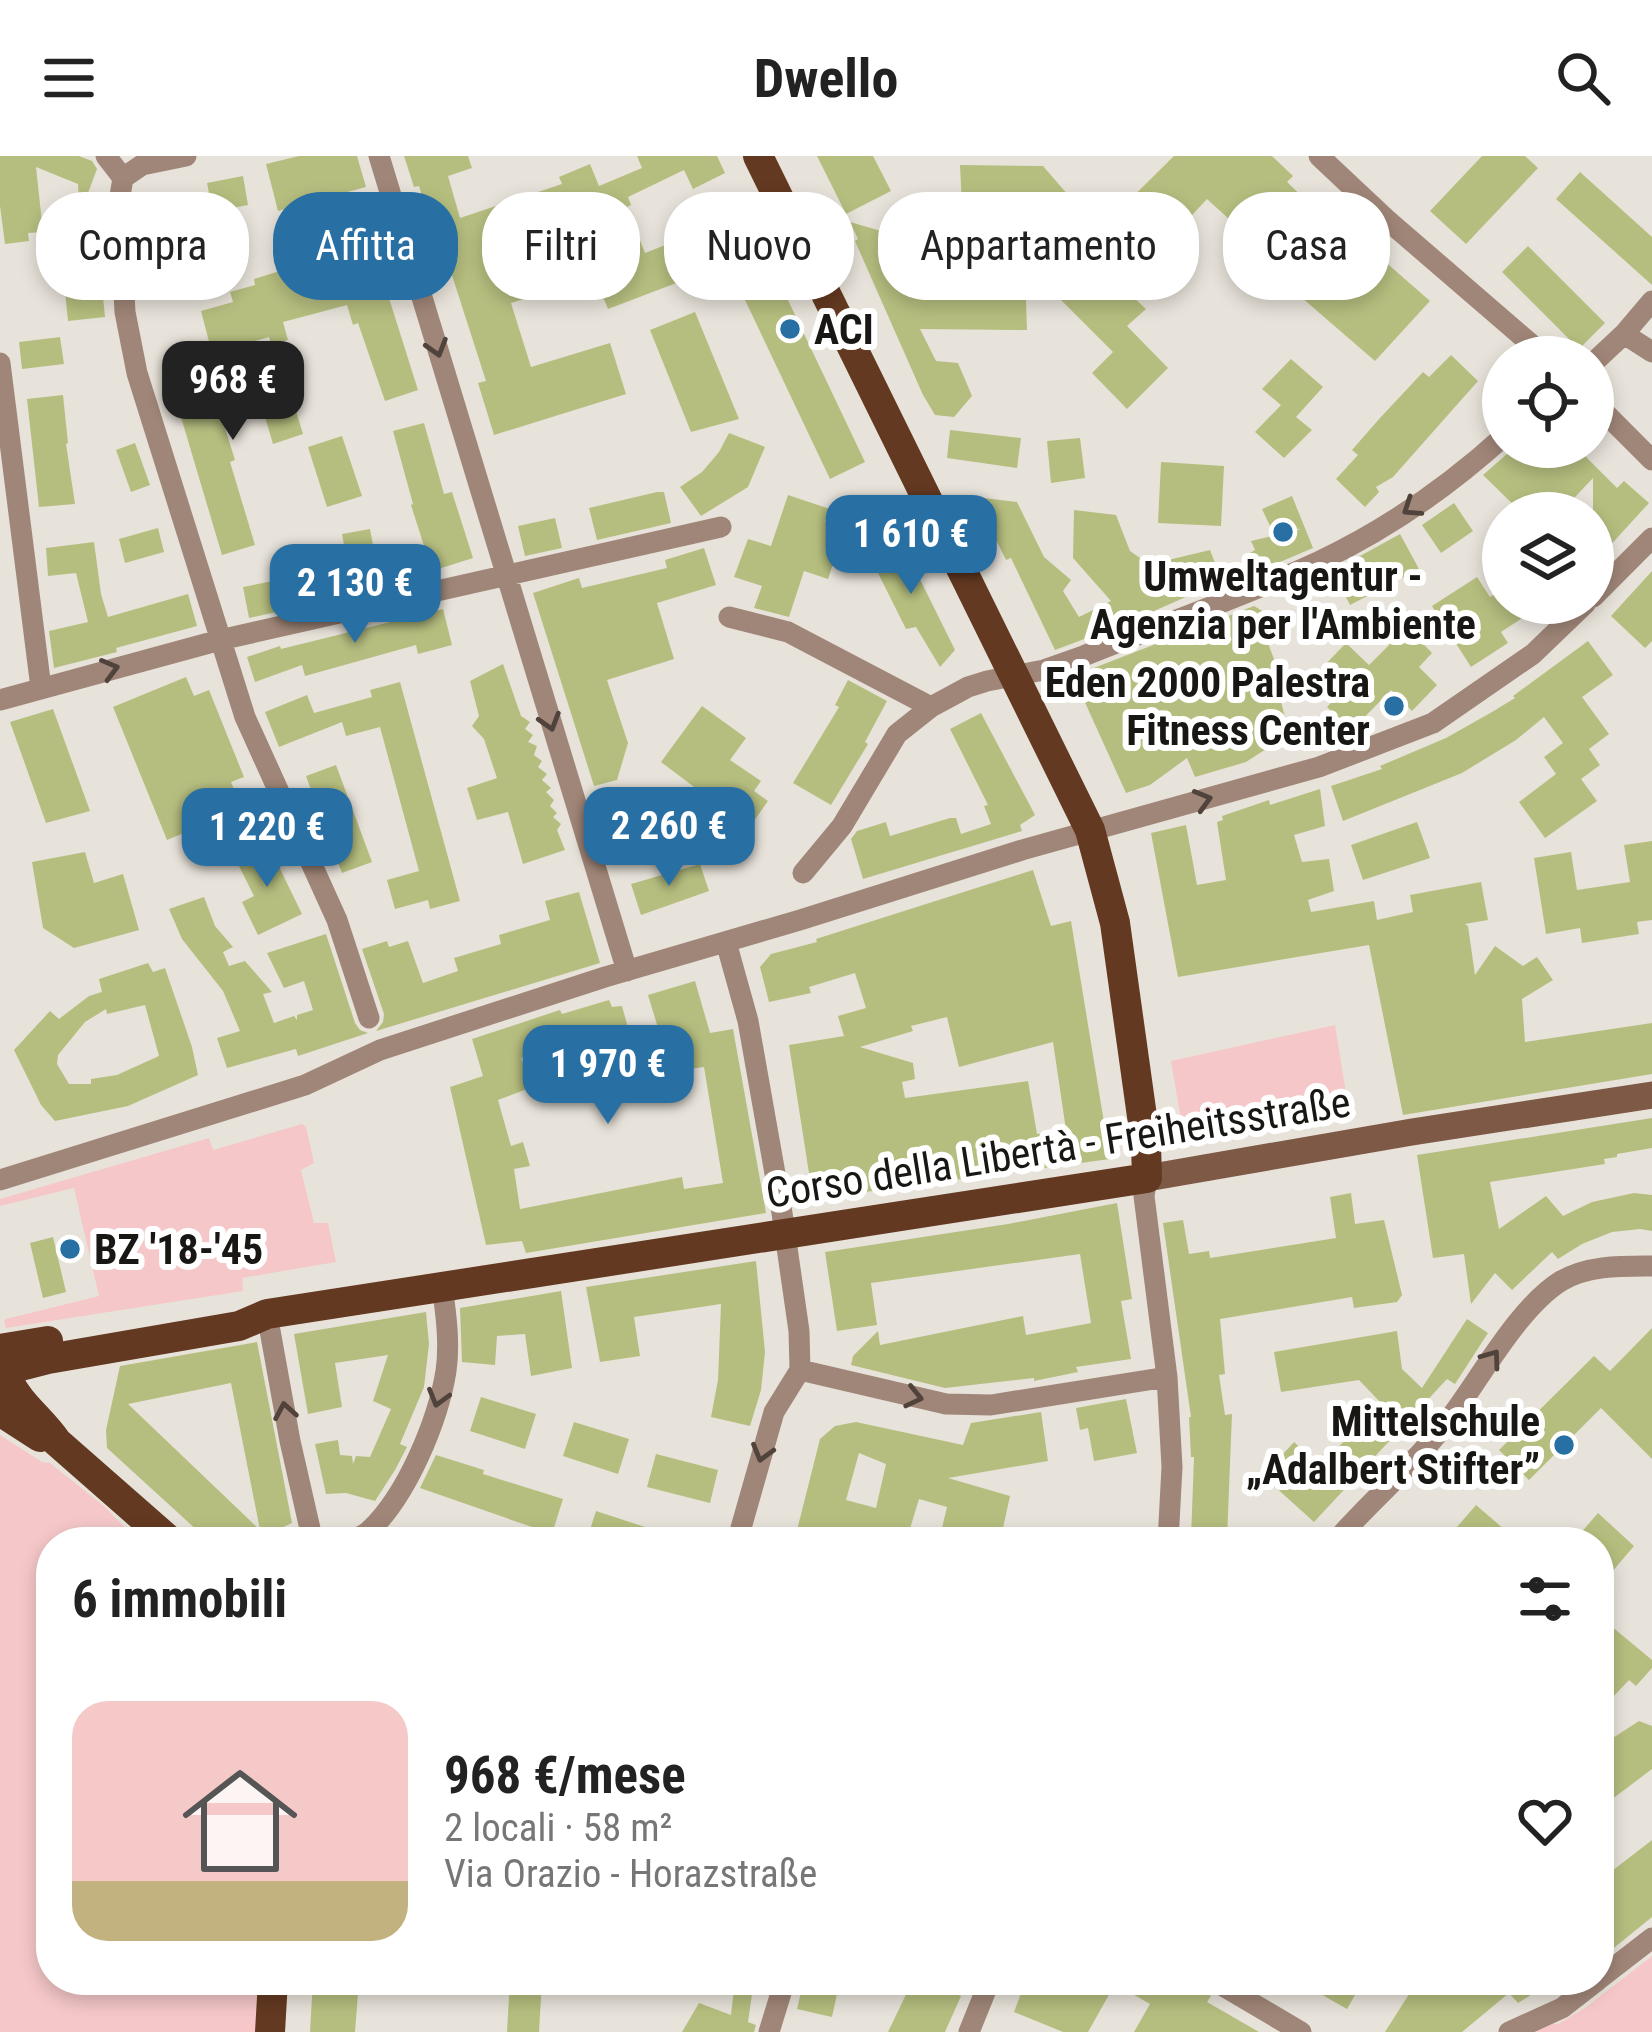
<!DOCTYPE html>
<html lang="it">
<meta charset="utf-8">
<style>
:root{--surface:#fff;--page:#f6f6f6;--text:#222;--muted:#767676;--line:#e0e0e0;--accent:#286fa3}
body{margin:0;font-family:"Roboto Condensed",sans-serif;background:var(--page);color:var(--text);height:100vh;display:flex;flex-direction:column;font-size:45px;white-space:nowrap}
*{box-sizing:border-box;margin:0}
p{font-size:39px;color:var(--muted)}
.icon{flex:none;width:66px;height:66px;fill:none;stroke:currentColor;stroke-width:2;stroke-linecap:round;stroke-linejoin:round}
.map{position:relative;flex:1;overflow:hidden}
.drawer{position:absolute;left:36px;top:1371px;width:1578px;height:468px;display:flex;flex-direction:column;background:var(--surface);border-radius:48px;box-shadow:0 6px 18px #0003}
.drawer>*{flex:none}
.guide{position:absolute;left:36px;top:36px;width:1581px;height:108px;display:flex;gap:24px}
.buttons{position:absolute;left:1482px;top:180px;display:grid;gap:24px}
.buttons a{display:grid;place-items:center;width:132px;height:132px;border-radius:50%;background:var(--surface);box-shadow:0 6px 18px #0003;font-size:60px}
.price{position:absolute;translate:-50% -102px;padding:0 27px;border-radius:24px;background:var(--accent);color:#fff;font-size:39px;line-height:78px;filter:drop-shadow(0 3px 6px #0008)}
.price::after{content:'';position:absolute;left:50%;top:72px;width:36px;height:27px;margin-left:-18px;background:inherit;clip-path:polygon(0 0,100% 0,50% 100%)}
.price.current{background:#222;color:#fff}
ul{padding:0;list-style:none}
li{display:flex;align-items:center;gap:36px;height:300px;padding:0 36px}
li+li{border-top:3px solid var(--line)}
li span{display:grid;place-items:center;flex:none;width:336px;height:240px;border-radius:36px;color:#555}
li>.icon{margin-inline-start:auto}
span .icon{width:144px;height:144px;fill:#fffc;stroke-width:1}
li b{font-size:51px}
h2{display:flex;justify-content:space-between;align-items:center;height:144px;padding:0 36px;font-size:51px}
.tag{padding:0 42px;border-radius:48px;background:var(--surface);box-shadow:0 6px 18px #0003;font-size:42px;line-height:108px}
.tag.current{background:var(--accent);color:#fff}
header{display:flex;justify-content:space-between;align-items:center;height:156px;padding:0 36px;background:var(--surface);font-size:54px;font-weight:700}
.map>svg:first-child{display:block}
</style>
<header><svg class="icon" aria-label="menu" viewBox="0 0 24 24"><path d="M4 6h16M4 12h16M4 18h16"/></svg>Dwello<svg class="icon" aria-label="search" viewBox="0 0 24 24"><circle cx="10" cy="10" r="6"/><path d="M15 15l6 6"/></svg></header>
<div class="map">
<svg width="1652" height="1876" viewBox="0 0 1652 1876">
<rect width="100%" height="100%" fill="#e8e3da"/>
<path fill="#f5c7c8" d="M1335 869 1349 956 1184 982 1171 905Z
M302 968 306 971 314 1007 301 1014 314 1067H328L336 1106 242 1122 243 1135 6 1172 4 1164 6 1163 99 1140 74 1032 0 1050V1043L209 982 213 994Z
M0 1279 42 1306 50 1307 105 1351 139 1386H51V1824H265L264 1876H0Z
M1652 1800V1876H1520L1540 1869 1558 1868 1585 1852Z"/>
<path fill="#b6be7f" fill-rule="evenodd" d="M0 0H79L92 5 97 13 85 45 104 44 106 88 81 89 78 28 36 11 43 76 28 77 29 85 5 88 0 50Z
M299 0H357L366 31 278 55 266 8Z
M404 0H468L472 12 448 20 460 62 562 28 559 21 590 8 599 30 642 12 637 0H717L725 17 693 33 684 14 628 41 631 49 627 51 645 97 681 83 674 69 716 49 726 70 748 60 865 306 830 323 718 87 672 109 679 126 608 153 595 121 511 147 531 211 610 187 626 238 494 279 478 227 486 225 449 110 443 112 419 30 414 31Z
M817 0H873L891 35 846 58Z
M1174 0H1272L1293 20 1287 26 1332 69 1289 111 1245 68 1240 73 1207 43 1153 101 1133 84 1104 114 1146 153 1127 170 1168 212 1127 253 1092 217 1113 196 1060 143 1096 107 1081 92Z
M1482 0H1525L1538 12 1466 88 1430 55Z
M960 9 1043 10 1075 47 1046 74 1021 46 962 50Z
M1580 16 1652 81V129L1556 43Z
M243 20 248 49 189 60 196 84 170 91 161 54 210 42 207 27Z
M365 66 418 234 385 245 358 167 353 169 347 149 283 166 288 184 271 189 269 181 212 197 201 155 233 146 230 136 255 129 254 123 283 114 286 125 335 112 325 79Z
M850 66 933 90 923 142H992L990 93 1024 91 1027 174 920 173 936 205 958 207 972 240 954 261 935 259 923 239 855 85 858 83Z
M1358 82 1430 145 1375 205 1301 141Z
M1528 90 1605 167 1579 193 1502 116Z
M101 121 105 161 68 165 64 125Z
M695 156 739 263 691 276 650 174Z
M60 181 64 208 22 213 19 186Z
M1451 199 1478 225 1393 321 1376 331 1379 336 1365 351 1336 323 1358 299 1352 294 1380 262 1423 216 1429 221Z
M1291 203 1323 231 1296 261 1312 274 1284 302 1255 276 1281 249 1262 233Z
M282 209 303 278 273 288 262 251 222 263 235 304 230 306 255 389 222 399 175 241Z
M63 239 68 287 66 288 75 348 39 351 27 243Z
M424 267 444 338 452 336 473 402 432 415 411 349 413 348 393 275Z
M950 274 1021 282 1017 312 947 302Z
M729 277 765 291 748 331 701 360 680 331 702 316 719 296Z
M342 280 362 340 327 351 308 291Z
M1080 282 1085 322 1051 327 1047 285Z
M135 287 150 329 131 336 116 294Z
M1515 291H1576L1617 332 1624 325 1649 347 1593 408V322L1560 357H1522L1483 319Z
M1161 306 1224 310 1221 370 1158 367Z
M657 336H664L671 367 597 384 589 352Z
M788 339 830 353 825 366 845 372 828 423 804 415 789 461 754 452 762 430 734 421 748 383 771 390Z
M1292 340 1313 392 1252 418 1245 400 1255 394 1251 385 1301 373 1271 372 1262 353Z
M975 341 1017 346 1044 401 1071 424 1063 435 1079 461 1111 445 1073 402 1074 354 1116 359 1130 395 1143 404 1164 405 1210 394 1222 425 1127 467 1055 494 1011 402 1006 404Z
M1454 347 1473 375 1441 397 1422 369Z
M555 362 562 392 525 400 518 370Z
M158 372 164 396 125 407 119 383Z
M370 373 381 432 330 441V444L249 462 243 431 348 410 342 378Z
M1400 378 1419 413 1350 449 1333 415Z
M898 379 955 494 940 511 916 471 906 473 872 405 876 387Z
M94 386 101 438 108 461 188 438 197 470 116 492 117 496 54 512 49 475 88 466 76 417 48 420 46 392Z
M704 392 716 429 657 447 674 503 607 524 628 587 617 624 594 630 533 437 579 422 582 432 667 412 665 404Z
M1652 415V485L1645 492 1611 460Z
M1477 421 1490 441 1503 433V447H1545L1501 476 1508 487 1471 511 1432 450Z
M1254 450 1264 456 1272 477 1269 490 1282 524 1276 526 1287 569 1272 579 1277 586 1246 606 1195 621 1187 602 1150 629 1126 637 1073 520Z
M443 453 452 489 418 498 416 489 305 520 302 509 255 526 247 501 280 490 281 493Z
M1407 471 1432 497 1419 511 1437 529 1412 555 1391 534 1351 575 1327 551 1341 536 1320 514 1346 487 1369 509Z
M1588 485 1613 519 1582 541 1609 578 1589 593 1600 609 1581 623 1597 645 1545 682 1519 646 1556 618 1544 601 1563 587 1544 561 1516 584 1462 617 1343 665 1331 630 1382 613 1380 610 1446 582 1492 556 1515 542 1513 540Z
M503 508 521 560 530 566 525 573 533 579 528 586 537 590 534 599 542 605 538 611 547 618 542 624 551 632 546 636 554 644 550 650 557 657 553 661 561 668 557 674 565 694 523 708 508 656 477 664 467 632 497 622 484 583 472 570 479 560 470 525Z
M186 521 194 540 209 534 244 621 231 626 242 653 167 684 113 551Z
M848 524 887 545 865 586 868 588 831 649 793 627 839 551 835 549Z
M400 526 460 745 430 753 428 744 395 753 387 724 419 715 380 571 346 580 342 566 279 591 265 556 307 539 314 557 372 541 370 534Z
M702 550 746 582 730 604 761 625 754 635 768 645 744 679 712 656 718 649 661 606Z
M53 553 90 655 46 667 10 566Z
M981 557 1035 659 1020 669 1022 675 863 723 851 683 857 675 886 666 890 680 950 662H956L961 678 991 668 984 650 988 649 950 573Z
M336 609 372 706 342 717 306 620Z
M1320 633 1325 670 1294 679 1302 706 1329 703 1334 735 1308 744 1311 756 1374 745 1377 764 1413 756 1410 739 1481 726 1488 764 1465 768 1468 770 1475 819 1495 790 1523 810 1537 801 1553 824 1522 843 1525 886 1652 867V918L1403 959 1369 789 1178 821 1151 677 1186 669 1197 729 1226 724 1217 666 1223 664 1222 660 1269 644 1270 649Z
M1417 666 1430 702 1363 724 1351 689Z
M1652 685V764L1637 766 1639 778 1582 787 1580 772 1546 778 1534 702 1571 696 1577 734 1630 726 1624 689Z
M267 686 302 758 258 779 242 746 254 740 235 702Z
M85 696 94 727 123 718 139 774 74 792 43 772 32 706Z
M700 708 709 735 641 759 631 728Z
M1033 714 1051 770 1071 765 1110 1003 813 1043 789 889 844 880 838 860 866 852 855 817 809 831 811 837 769 846 760 811 771 798 817 786 816 783ZM947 861 959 911 1053 886 1066 974 1037 978 1028 925 905 942 902 926 915 923 913 907 860 891 913 875 911 870Z
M579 736 600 807 376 875 383 866 384 858 362 793 387 785 389 791 408 785 423 827 458 815 454 802 501 788 499 779 550 764 545 745Z
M204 741 215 770 233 791 223 796 229 810 245 805 272 836 263 838 274 867 294 860 297 864V859L313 854 304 825 284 832 267 797 326 778 355 867 360 874 368 877 298 900 296 893 227 912 217 882 240 875 223 835 182 783 169 753Z
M148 807 153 816 165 812 192 891 198 919 128 950 55 965 41 949 14 894 50 855 59 863 89 840 102 836 99 823ZM145 849 159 900 117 919 91 923V928H69L57 908 58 899 85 866 106 853 107 858Z
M695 825 710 877 733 873 766 1057 526 1097 522 1085 486 1089 450 931 483 920 472 883 560 854 562 858 609 844 612 851 622 850 633 890 662 885 648 839ZM583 884 584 889 592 887 602 943 632 939 630 921 704 911 723 1027 684 1033 682 1021 520 1053 514 1013 530 1010 523 986 511 990 498 944 532 931 521 902Z
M1652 962V992L1617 998V1001L1604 1003 1605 1008 1490 1026 1499 1073 1546 1040 1563 1060 1592 1046 1634 1037 1652 1039V1075L1640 1073 1612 1076 1582 1088 1558 1103 1552 1096 1512 1134 1495 1117 1471 1148 1464 1098 1433 1102 1417 999Z
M1351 1037 1355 1068 1384 1064 1402 1139 1397 1146 1354 1152 1352 1141 1220 1163 1225 1218 1219 1219 1225 1259 1232 1258 1227 1383 1191 1382 1194 1301H1191L1189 1261H1191L1163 1067 1183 1064 1189 1098 1209 1095 1210 1102 1336 1082 1330 1041Z
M1117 1047 1132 1143 1121 1145 1131 1203 1076 1211 1078 1216 1034 1225V1222L945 1232 851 1209 853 1200 878 1175 880 1189 1023 1160 1026 1179 1091 1167 1080 1098 871 1127 877 1169 837 1175 825 1096 1008 1068Z
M53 1081 66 1136 43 1142 30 1087Z
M756 1105 765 1196 761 1234 750 1270 711 1261 718 1224 721 1148 634 1161 640 1200 600 1206 586 1131Z
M561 1135 572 1212 531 1220 525 1178 497 1180 495 1209 462 1206 460 1152Z
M426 1156 429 1188 424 1231 400 1288 407 1291 395 1314 375 1345 346 1337 326 1338 315 1288 338 1284 340 1299 352 1300 353 1308 356 1300 370 1301 391 1253 373 1245 388 1199 335 1207 342 1251 308 1258 294 1178Z
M1467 1163 1488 1177 1455 1228 1447 1223 1314 1366 1263 1320 1294 1286 1320 1310 1381 1247 1359 1224 1281 1236 1274 1196 1397 1175 1402 1213 1422 1232Z
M1652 1172V1303L1601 1252 1529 1324 1499 1294 1594 1200 1610 1215Z
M257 1186 292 1367 251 1386H210L107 1292 106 1274 120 1210ZM231 1227 260 1374 128 1248Z
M481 1241 536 1258 525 1293 470 1275Z
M1126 1243 1137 1297 1094 1305 1088 1272 1080 1274 1076 1252Z
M1041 1256 1048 1305 948 1322 1010 1340 1000 1386 942 1372 947 1351 919 1343 906 1386H794L820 1283 835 1270 856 1266 963 1289 971 1267ZM859 1297 886 1308 876 1352 846 1344Z
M574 1266 629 1283 618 1318 563 1300Z
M656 1298 718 1314 710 1347 647 1331Z
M436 1299 484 1314 483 1318 563 1343 552 1378 420 1332Z
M1476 1349 1519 1386H1444Z
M596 1355 651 1373 647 1386H586Z
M1598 1357 1634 1390 1599 1431V1386H1573Z
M1599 1460 1652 1504V1512L1636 1530 1629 1524 1611 1543 1607 1539 1599 1548Z
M1639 1565 1652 1570V1613L1599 1653V1591Z
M1652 1684V1761L1599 1804V1725Z
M313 1824H359L355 1876H310Z
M510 1824H542L539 1876H507Z
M735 1824H754L748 1866 756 1869 754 1876H682L699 1847 731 1859Z
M804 1824H840L832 1861 797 1853Z
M913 1824H927L961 1840 945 1876H888Z
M1026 1824H1038L1071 1836 1077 1824H1178L1211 1840 1207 1846 1259 1876H1134L1150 1848 1115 1828 1088 1876H1063L1014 1856Z
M1296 1824H1346L1359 1832 1347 1853Z
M1418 1824H1555L1518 1847 1509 1837 1462 1876H1385Z"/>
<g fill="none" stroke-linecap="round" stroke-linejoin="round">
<path stroke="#a08678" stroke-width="21" d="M106 0 123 22
M186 0 142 9 123 22 119 46 125 156 137 217 245 561 337 764 369 862
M379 0 627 815
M1319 0 1386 63 1546 201
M1624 178 1652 196
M0 207 41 532
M1593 207 1624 178 1652 145
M1593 245 1652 304
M1593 441 1652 382
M729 461 788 476 931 551
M0 544 220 484 721 371
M803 717 842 670 897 578 931 551 968 531 987 525 1044 514 1081 501C1160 469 1243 441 1320 405 1387 373 1449 330 1503 281
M726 786 748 865 782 1057 799 1175 800 1214 774 1256 737 1386
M1147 1022 1144 1040 1167 1221 1172 1311 1168 1386
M0 1024 305 929 380 894 605 821 800 764 1022 694 1319 611 1433 567 1533 498 1586 447
M267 1158 290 1285 313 1386
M800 1214 946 1248 991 1249 1167 1221
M345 1386C354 1383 363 1381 370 1374 407 1339 438 1265 446 1215 450 1188 446 1157 442 1130
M1335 1386C1369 1346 1411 1312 1444 1270 1477 1229 1516 1153 1561 1125 1588 1109 1622 1110 1652 1110
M1599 1823 1652 1782
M1213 1824 1301 1876
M769 1876 785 1824
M969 1876 990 1824
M1509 1876 1562 1852 1598 1824"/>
<path stroke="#7e5945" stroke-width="27" d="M1147 1022 1412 976 1652 939"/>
<path stroke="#643921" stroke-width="30" d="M0 1193 48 1185
M9 1213 48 1203 239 1170 267 1158 1147 1022 1146 989 1115 767 1090 674 758 0
M8 1223C19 1249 42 1263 57 1286L171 1386
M0 1255 40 1281
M270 1876 273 1824"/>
</g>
<defs><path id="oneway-chevron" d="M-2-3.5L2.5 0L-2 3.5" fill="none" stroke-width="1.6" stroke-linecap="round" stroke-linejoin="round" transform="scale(3)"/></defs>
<g stroke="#4f433c">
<use href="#oneway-chevron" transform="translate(437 192) rotate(73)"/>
<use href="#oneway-chevron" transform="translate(1411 352) rotate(146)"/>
<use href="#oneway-chevron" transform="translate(110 513) rotate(-15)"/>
<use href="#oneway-chevron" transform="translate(550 566) rotate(73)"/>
<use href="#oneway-chevron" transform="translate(1203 644) rotate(-16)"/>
<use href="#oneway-chevron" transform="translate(1492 1202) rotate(-54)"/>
<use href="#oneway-chevron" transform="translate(914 1241) rotate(13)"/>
<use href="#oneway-chevron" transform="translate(438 1242) rotate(106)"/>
<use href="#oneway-chevron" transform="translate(285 1255) rotate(-100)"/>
<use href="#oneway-chevron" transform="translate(762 1297) rotate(106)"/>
</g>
<g fill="#286fa3" stroke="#fff" stroke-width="4.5">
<circle cx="790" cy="173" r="12"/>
<circle cx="1283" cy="376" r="12"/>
<circle cx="1394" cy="550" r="12"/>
<circle cx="70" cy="1093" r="12"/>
<circle cx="1564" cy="1289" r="12"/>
</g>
<g text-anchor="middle" stroke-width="12" stroke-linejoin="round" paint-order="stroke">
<g font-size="42" font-weight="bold" fill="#191714" stroke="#fff" text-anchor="start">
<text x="814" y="188">ACI</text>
<text x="1283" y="435" text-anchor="middle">Umweltagentur -<tspan x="1283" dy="48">Agenzia per l'Ambiente</tspan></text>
<text x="1370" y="541" text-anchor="end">Eden 2000 Palestra<tspan x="1370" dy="48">Fitness Center</tspan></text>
<text x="94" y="1108">BZ '18-'45</text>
<text x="1540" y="1280" text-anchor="end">Mittelschule<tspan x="1540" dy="48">„Adalbert Stifter”</tspan></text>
</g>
<g font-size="42" fill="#191714" stroke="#fff">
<text transform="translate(1058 991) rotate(-9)" y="15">Corso della Libertà - Freiheitsstraße</text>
</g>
</g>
</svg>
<div class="buttons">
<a><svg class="icon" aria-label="locate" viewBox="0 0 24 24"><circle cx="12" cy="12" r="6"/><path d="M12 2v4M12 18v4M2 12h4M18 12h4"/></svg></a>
<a><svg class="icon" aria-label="layers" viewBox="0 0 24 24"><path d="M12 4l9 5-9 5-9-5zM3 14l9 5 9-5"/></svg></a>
</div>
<b class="price current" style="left:233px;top:287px">968 €</b>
<b class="price" style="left:911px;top:441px">1 610 €</b>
<b class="price" style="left:355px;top:490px">2 130 €</b>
<b class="price" style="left:669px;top:733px">2 260 €</b>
<b class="price" style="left:267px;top:734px">1 220 €</b>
<b class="price" style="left:608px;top:971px">1 970 €</b>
<div class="guide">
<a class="tag">Compra</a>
<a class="tag current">Affitta</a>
<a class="tag">Filtri</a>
<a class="tag">Nuovo</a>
<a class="tag">Appartamento</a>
<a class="tag">Casa</a>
</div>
<section class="drawer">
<h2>6 immobili<svg class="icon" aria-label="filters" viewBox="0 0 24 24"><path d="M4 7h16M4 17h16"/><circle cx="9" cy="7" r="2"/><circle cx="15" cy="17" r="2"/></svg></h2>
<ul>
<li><span style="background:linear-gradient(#f6c9c9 75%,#c2b280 0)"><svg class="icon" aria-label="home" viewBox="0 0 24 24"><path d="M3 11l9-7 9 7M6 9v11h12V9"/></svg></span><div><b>968 €/mese</b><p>2 locali · 58 m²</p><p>Via Orazio - Horazstraße</p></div><svg class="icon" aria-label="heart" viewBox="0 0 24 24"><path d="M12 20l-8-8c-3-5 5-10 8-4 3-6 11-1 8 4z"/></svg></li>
</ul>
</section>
</div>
